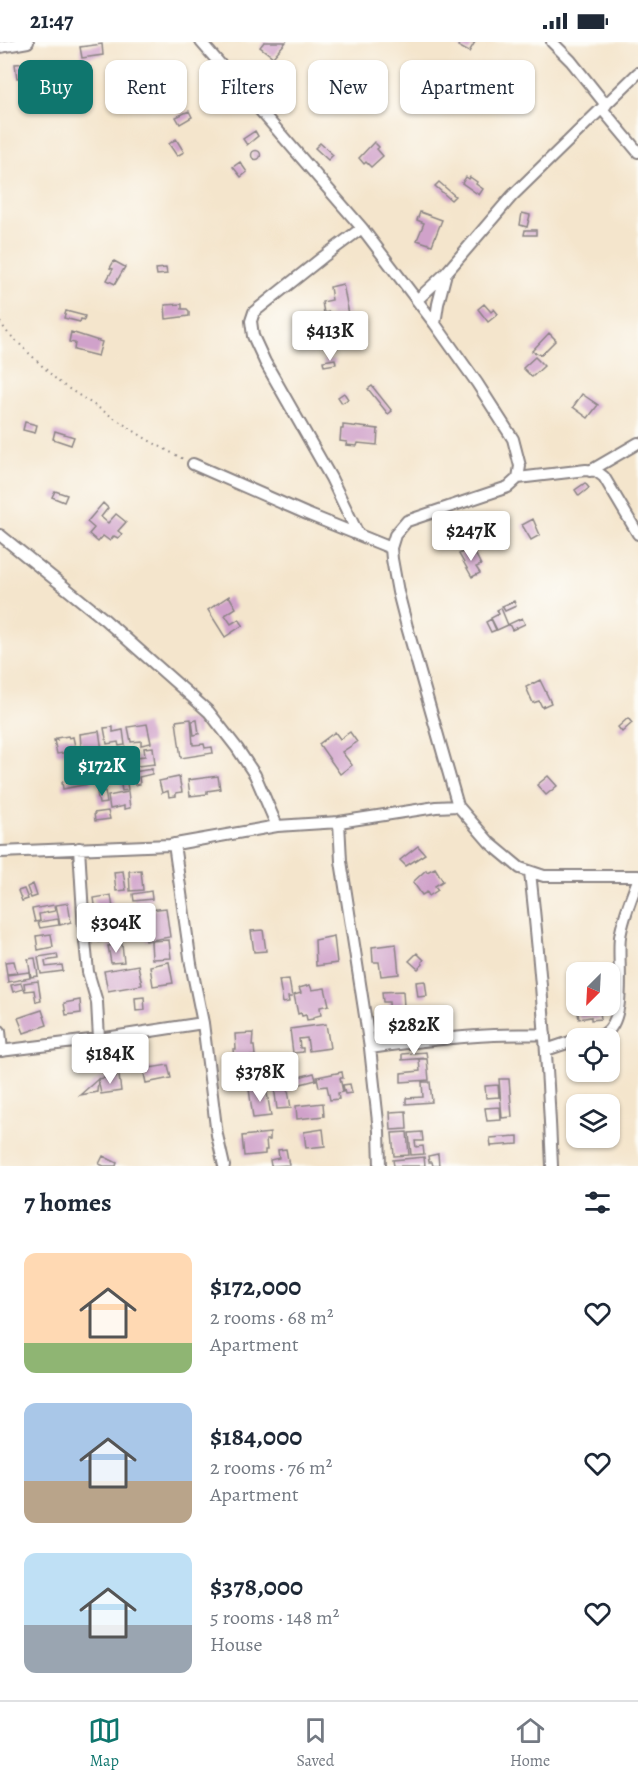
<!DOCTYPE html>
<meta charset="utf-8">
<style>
:root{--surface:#fff;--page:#f6f6f7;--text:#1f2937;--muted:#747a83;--line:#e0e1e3;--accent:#0f766e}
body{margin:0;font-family:Alegreya,serif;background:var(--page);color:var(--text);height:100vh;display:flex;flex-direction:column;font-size:22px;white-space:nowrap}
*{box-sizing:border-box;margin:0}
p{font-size:20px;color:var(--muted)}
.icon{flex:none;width:33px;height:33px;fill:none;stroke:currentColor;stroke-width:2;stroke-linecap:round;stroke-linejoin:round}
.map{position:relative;height:1124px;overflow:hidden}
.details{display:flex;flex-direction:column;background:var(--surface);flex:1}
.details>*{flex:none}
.top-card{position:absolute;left:18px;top:18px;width:603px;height:54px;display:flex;gap:12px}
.needle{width:39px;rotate:204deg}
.controls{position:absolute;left:566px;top:920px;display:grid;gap:12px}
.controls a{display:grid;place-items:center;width:54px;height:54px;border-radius:12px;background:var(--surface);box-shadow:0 2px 4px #0004;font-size:30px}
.price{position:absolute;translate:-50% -51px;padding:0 14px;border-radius:6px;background:#fff;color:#222;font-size:20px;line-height:39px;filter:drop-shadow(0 2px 3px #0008)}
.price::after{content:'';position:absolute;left:50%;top:36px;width:18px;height:14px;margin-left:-9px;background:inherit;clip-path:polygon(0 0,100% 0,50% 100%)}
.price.on{background:var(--accent);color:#fff}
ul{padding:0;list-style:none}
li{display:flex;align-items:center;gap:18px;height:150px;padding:0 24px}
li span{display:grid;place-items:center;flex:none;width:168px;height:120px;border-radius:12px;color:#555}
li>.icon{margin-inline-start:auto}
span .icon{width:72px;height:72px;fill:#fffc;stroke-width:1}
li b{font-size:26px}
h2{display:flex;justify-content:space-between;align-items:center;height:72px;padding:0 24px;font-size:26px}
.tag{padding:0 21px;border-radius:12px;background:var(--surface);box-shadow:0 2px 4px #0004;font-size:21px;line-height:54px}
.tag.on{background:var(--accent);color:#fff}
.status{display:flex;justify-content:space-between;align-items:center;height:42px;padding:0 30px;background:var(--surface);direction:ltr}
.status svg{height:16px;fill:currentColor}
.menu{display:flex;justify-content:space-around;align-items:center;height:84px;border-top:2px solid var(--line);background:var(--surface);font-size:16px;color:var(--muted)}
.menu a{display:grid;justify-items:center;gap:3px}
.menu .on{color:var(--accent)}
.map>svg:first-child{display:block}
</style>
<div class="status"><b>21:47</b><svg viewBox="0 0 49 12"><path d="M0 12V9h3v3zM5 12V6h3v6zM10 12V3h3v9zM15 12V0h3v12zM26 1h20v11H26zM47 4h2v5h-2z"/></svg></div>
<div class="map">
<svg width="638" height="1124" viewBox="0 0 638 1124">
<rect width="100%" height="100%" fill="#fdfcf7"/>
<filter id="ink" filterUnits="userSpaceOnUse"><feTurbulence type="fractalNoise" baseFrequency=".0167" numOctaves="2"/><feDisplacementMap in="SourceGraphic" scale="12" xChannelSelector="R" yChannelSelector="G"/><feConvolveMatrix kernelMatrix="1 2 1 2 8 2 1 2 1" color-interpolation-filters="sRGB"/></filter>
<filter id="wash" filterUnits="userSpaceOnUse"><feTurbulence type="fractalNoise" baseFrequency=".008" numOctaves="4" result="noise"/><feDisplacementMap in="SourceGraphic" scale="24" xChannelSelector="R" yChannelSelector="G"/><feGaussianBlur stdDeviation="1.35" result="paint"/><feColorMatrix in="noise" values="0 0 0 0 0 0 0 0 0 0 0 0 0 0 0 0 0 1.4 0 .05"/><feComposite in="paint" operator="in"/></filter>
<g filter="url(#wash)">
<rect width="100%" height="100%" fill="#f4e5cc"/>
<g id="blocks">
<path fill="#d0a2ca" d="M264 0H286L273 15 260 5Z
M460 0H475L469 10 458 4Z
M102 2 103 13 82 16 80 5Z
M30 18H36L37 22H40L41 34 17 36 15 22 30 21Z
M330 36 346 53 335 63 319 46Z
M355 37 364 42 358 53 349 48Z
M189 69 192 75 180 82 176 75Z
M255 89 258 94 247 103 243 97Z
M176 97 184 110 177 114 169 102Z
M374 100 379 105 377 107 383 114 371 125 366 120 364 122 359 116Z
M320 101 333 113 328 118 315 106Z
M251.5 113a4.5 4.5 0 1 1 9 0a4.5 4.5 0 1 1-9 0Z
M240 120 247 130 241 135 233 125Z
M466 135 469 137 470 135 477 140 476 142 483 147 479 153 462 141Z
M439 140 455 154 451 158 435 144Z
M420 170 442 178 432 203 417 198 424 181 417 178Z
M522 171 530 173 527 185 520 183Z
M525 188H536V193H524Z
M114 219 125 225 115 242 107 238 113 227 110 226Z
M166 226 167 232 157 233 156 227Z
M343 242 349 272 330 275 329 270 324 271 322 260 332 258 330 245Z
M182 262V267H187L189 269V274L166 277 165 263Z
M484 262 491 270 494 267 498 272 488 280 478 267Z
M66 269 85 274 84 278 81 277 80 280 64 276Z
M313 278 321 296 309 301 301 283Z
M71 290 102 300 98 314 74 308 75 301 69 300Z
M549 291 556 298 541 313 532 309Z
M535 315 544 324 532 335 523 326Z
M335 317 336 322 324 324 323 319Z
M372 344 392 369 388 372 368 347Z
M344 351 348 357 342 361 338 355Z
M582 352 598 363 588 376 573 365Z
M25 380 37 383 35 391 23 388Z
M343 383 378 387 377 403 358 401 357 404 346 403 347 400 340 399 341 387H343Z
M55 389 74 395 71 403 53 397Z
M585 441 589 446 579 454 575 448Z
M55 449 67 453 64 460 52 455Z
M103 461 108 466 101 475 108 481 116 472 126 480 118 489 122 492 118 496 114 494 110 499 103 494 98 500 89 492 94 486 87 480Z
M533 477 540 493 531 498 522 483Z
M469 507 471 510 474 509 481 523 476 525 480 531 472 535 459 512Z
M229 554 236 566 225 573 231 582 239 577 243 583 225 595 208 568Z
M514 559 516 564 505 569 502 564Z
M501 566 508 583 497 588 491 576 499 572 497 568Z
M522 576 525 582 512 588 509 582Z
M491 577 496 588 491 590 486 580Z
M540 638 551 661 542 665 539 659 533 661 526 645Z
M628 676 632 681 622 690 618 685Z
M191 677 193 703 204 702 205 706 212 705 213 711 181 716 176 679Z
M197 678 199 692 194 693 192 679Z
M147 682 151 701 141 703V699L131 700 128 685Z
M113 685V690L123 688 125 703 119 704 118 700 107 702 104 686Z
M99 689 102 708 89 710V714L82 715 80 692Z
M335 690 340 697 350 690 357 700 342 710 352 723 340 732 319 702Z
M68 694 69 696 73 695 76 709 57 712 54 698H57L56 696Z
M153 705 155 722 137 724 136 715 145 714 144 706Z
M152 727V732L139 735 140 742 135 743 133 730Z
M125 728 128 748 122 749 120 737 116 738 115 729Z
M92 734 93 741 63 747 62 740Z
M218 734 220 747 207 749V752L190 754 188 738Z
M548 734 557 744 546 753 537 743Z
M179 735 182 750 176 751V754L169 755 168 749 162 751 159 739Z
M105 749 107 761 99 762 97 750Z
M128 750 130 766 124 767V764L110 767 108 754Z
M108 769 110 777 95 779 94 771Z
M418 804 425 812 406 824 400 818Z
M435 826 443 839 435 844 438 848 429 854 427 850 422 853 413 840 426 828 427 830Z
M141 828 143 848 130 849 129 829Z
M123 829 126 848 116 849 114 830Z
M33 842 37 854 31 856 27 845Z
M24 847 28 857 22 859 18 849Z
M151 849 152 857 134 859 133 852Z
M111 853 114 873 97 876 94 856Z
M68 861 71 880 60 883 56 863Z
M54 863 55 869 39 872 40 879 35 880 32 867Z
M166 866 170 895 146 899 141 869Z
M58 877 59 883 40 886 38 880Z
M108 880 111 898 99 900 96 883Z
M263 888 266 909 254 910 251 889Z
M51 892 53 905 38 908 36 894Z
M334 894 337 921 316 924 315 898Z
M169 898 171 916 152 917 151 899Z
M122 902 124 920 111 921 108 904Z
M396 902 399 932 381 934 379 920H373L372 905Z
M417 911 424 918 422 920 423 922 418 927 409 919Z
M57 912 58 917 45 919 46 925 62 923 63 929 41 932 38 915Z
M35 916 38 934 31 935 28 917Z
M14 919 17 931 7 932 5 920Z
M169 920 173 941 153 944 150 924Z
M138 923 142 943 108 949 104 929Z
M29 930 30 936 8 940 7 933Z
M289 937 292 955H288L289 960 283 961 279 938Z
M38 939 41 959 36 960 34 948 25 949 24 941Z
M425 939 427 954 418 955 416 940Z
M21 941 23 947 13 950 11 943Z
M310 943 312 948 325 946 329 963 320 965 321 973 313 975V977L307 978 306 973 302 974 301 971 298 972 294 953 301 951 299 946Z
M403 949 405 981 390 982 389 960H383L382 950Z
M144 955 145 968 136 969 135 956Z
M80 958 81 971 66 973 64 961Z
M579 963H599L601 977 591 978V975L579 977 577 966 579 965Z
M42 968 47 983 24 991 18 976Z
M326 982 330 1006 309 1009 307 996 299 997 300 1006H303V1010L293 1011 290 987Z
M253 991 252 1004H254L255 1014 234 1016 233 1007H236L235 992Z
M426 1010 427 1016 402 1018V1012Z
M419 1017H427L429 1038 401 1040V1031L420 1029Z
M168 1023 171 1036 146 1041 143 1027Z
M342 1030 343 1036H340L343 1050 338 1051 339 1057 330 1058 327 1044 319 1045 317 1035Z
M314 1031 316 1038 297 1043 295 1036Z
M119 1034 121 1049 101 1052 98 1037Z
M286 1036 291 1066 277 1067 273 1037Z
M98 1037 97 1050 80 1053Z
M499 1037H509L512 1075 502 1076Z
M422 1040H430L432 1060 406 1062V1056L423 1055Z
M350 1042 352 1051 345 1052 343 1043Z
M498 1043 499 1055 486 1056 485 1044Z
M266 1045 271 1074 253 1076 249 1047Z
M323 1061 324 1074 297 1077 296 1064Z
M500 1065 501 1078 487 1079 485 1066Z
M406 1069 407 1087 391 1088 390 1070Z
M323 1087 325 1104 306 1106 304 1090Z
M407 1090 409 1113 394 1114 392 1091Z
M422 1090 423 1099H415L416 1105 423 1104 424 1112 411 1113 409 1091Z
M270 1091V1098H266L267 1108H265V1112L244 1114 242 1094Z
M518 1094V1102L491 1104 490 1096Z
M286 1107 289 1123 271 1124 270 1118 279 1116 278 1108Z
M438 1112 439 1124H433L432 1120H429L428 1114Z
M103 1114 117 1121 116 1124H104L99 1122Z
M424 1115 425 1124H394L393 1118Z"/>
</g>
</g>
<g filter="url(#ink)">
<use href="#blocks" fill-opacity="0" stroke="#8b8484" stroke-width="1.5"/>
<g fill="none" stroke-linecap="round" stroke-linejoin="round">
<defs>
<path id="street" d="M201 0 362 186 435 282 477 341 513 397 520 424 518 436 508 445 407 479 395 493 391 506 392 517 398 550 407 585 458 764 490 801 520 826 544 834H638
M552 0 571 19 606 63
M0 5 28 0
M602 67 638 110
M417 258 446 231 512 154 638 31
M435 282 438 262 446 231
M193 422 307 472 391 506
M590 429 638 401
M518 436 586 428 596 429 604 435 638 492
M358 492 331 436 265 320 253 294 251 279 254 270 323 215 362 186
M0 493 104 577 209 670 237 706 255 733 277 784
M339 780 341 819 370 1006 379 1089 380 1124
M174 802 191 922 203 981 217 1093 224 1124
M79 806 84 889 88 930 97 960 99 997
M0 810 170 803 277 784 339 780 436 765 458 764
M530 830C541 928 548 1026 552 1124
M0 989 2 1009
M586 996C591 995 599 995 604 992 628 978 617 919 620 895 623 875 631 857 638 838
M370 1006C411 1000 452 995 494 993 511 992 528 993 545 992
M546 1008 576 998
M0 1009 99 997 203 981"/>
</defs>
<use href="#street" stroke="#8b8484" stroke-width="14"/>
<path stroke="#8b8484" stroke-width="2" stroke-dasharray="1.5 4.5" stroke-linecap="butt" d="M0 280 7 290 60 341 148 398 185 418"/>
<use href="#street" stroke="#fff" stroke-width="10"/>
</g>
</g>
</svg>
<div class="controls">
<a><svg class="needle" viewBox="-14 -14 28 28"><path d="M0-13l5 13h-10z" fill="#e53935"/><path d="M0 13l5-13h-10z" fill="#747a83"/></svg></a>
<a><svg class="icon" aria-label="locate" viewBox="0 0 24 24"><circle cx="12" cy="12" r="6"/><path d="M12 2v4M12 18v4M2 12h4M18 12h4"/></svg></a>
<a><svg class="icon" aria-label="layers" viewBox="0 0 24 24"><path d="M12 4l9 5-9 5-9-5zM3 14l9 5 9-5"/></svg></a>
</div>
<b class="price" style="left:330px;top:320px">$413K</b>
<b class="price" style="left:471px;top:520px">$247K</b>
<b class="price on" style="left:102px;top:755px">$172K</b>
<b class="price" style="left:116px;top:912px">$304K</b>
<b class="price" style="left:414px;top:1014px">$282K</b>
<b class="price" style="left:110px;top:1043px">$184K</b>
<b class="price" style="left:260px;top:1061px">$378K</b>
<div class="top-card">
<a class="tag on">Buy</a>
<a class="tag">Rent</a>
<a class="tag">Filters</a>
<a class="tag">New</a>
<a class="tag">Apartment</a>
</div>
</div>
<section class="details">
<h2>7 homes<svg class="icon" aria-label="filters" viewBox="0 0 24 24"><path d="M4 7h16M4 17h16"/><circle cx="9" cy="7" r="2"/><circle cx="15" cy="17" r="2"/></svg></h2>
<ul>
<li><span style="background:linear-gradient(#ffd9b3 75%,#8fb573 0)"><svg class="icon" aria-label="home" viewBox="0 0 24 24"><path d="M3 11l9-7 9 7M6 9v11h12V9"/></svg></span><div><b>$172,000</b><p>2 rooms · 68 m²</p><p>Apartment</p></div><svg class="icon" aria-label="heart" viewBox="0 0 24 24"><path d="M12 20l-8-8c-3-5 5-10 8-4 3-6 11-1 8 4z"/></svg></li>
<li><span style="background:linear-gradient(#a9c7e8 65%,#b9a48a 0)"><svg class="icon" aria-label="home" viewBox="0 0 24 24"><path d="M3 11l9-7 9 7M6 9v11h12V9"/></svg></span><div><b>$184,000</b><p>2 rooms · 76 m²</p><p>Apartment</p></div><svg class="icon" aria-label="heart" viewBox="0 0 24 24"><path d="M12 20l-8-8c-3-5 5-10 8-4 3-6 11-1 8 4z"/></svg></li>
<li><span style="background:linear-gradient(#bfe0f5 60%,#9aa5b1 0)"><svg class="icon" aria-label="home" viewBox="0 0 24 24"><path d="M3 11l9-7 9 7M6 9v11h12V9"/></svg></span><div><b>$378,000</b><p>5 rooms · 148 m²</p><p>House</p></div><svg class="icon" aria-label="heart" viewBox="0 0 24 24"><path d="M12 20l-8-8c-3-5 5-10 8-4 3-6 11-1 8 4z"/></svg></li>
</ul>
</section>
<nav class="menu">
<a class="on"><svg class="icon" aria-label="map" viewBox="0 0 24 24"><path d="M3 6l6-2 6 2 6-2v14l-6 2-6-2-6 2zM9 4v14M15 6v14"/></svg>Map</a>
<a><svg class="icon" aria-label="saved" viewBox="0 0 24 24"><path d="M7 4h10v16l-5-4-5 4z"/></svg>Saved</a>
<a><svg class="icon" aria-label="home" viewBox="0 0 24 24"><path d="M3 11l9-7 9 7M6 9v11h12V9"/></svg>Home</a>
</nav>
